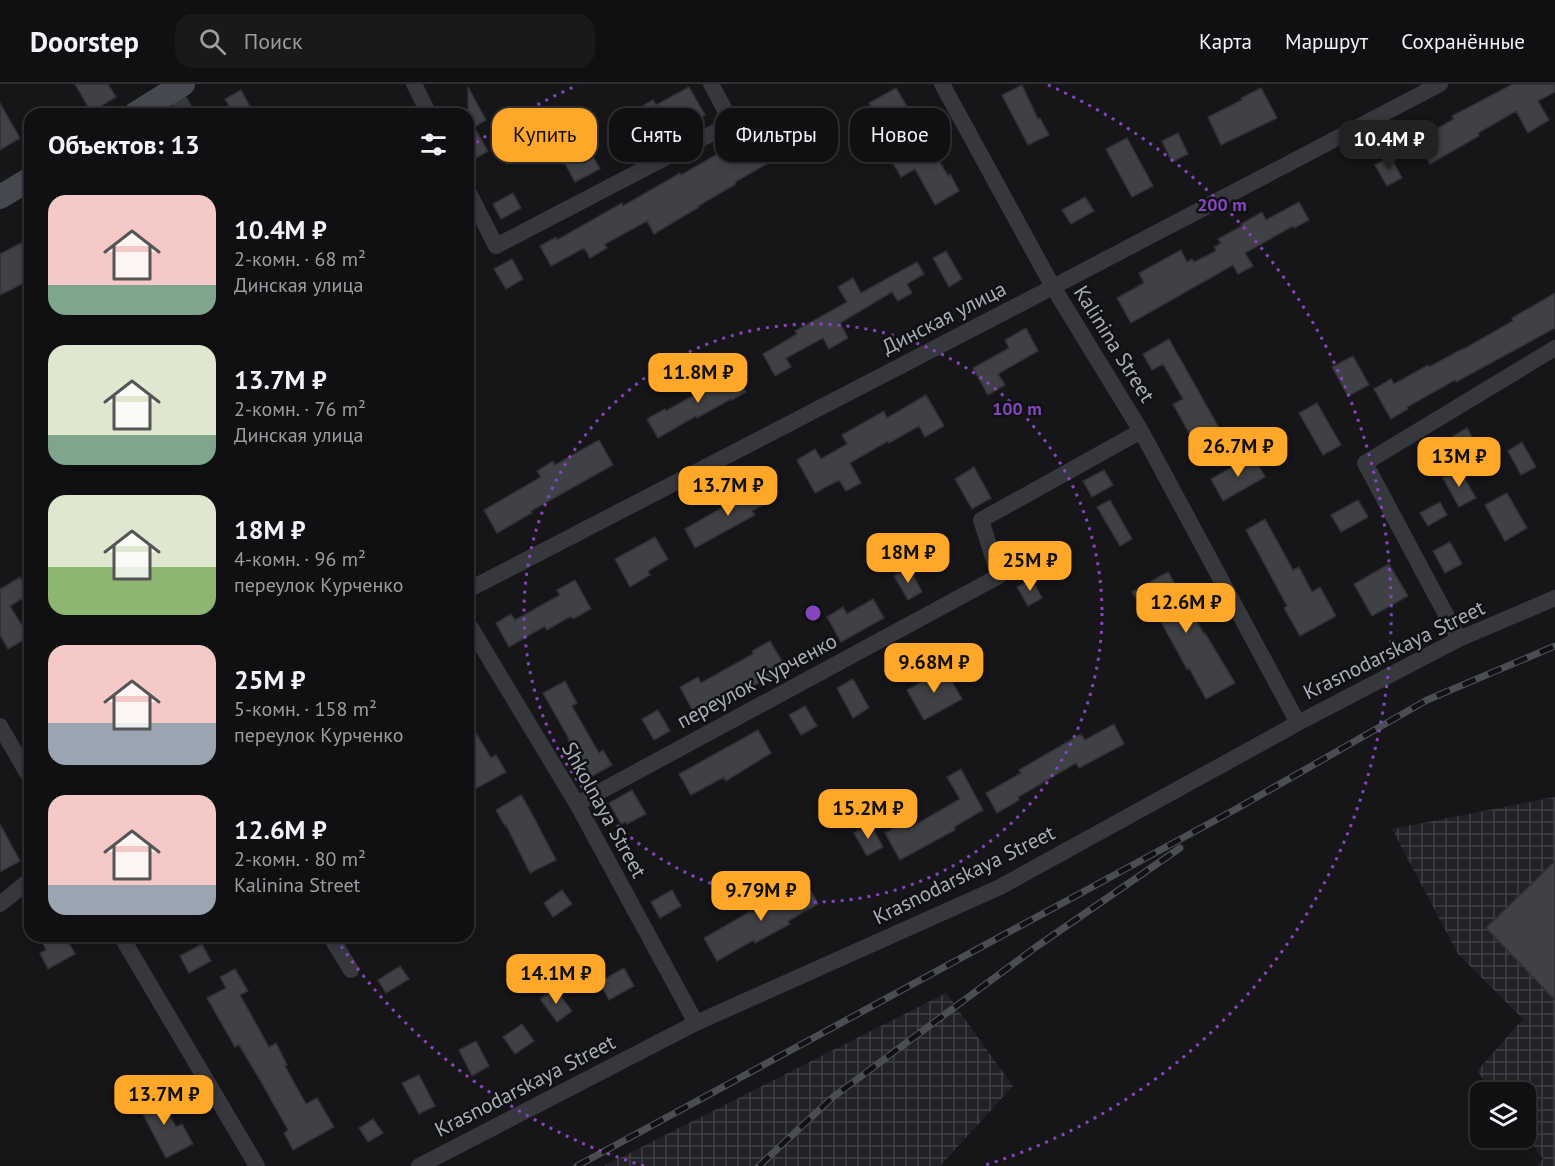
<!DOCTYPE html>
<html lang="ru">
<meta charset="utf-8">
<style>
:root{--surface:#101012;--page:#19191b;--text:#f1f3f6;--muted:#9c9d9f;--line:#303032;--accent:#ffa728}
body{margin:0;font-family:"PT Sans",sans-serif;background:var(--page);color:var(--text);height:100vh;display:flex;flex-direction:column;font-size:22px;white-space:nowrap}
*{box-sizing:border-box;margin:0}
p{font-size:20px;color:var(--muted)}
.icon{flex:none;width:33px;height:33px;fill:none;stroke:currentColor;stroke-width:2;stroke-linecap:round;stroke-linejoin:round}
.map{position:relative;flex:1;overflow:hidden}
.drawer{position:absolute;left:24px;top:24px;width:450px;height:834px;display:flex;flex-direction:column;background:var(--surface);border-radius:18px;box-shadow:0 3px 9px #0003,0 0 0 2px var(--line)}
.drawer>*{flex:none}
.banner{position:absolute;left:492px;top:24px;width:570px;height:54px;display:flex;gap:12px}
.fabs{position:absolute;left:1470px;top:998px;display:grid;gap:12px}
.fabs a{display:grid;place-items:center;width:66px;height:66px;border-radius:12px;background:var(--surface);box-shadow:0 3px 9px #0003,0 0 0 2px var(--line);font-size:30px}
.price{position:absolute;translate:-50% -51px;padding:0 14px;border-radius:12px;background:var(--accent);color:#111;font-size:20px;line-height:39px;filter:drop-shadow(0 2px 3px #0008)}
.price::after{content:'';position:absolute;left:50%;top:36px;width:18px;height:14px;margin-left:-9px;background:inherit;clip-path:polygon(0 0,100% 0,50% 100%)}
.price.current{background:#222;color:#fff}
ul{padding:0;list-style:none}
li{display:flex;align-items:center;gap:18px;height:150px;padding:0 24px}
li span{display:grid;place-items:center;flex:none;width:168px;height:120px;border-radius:18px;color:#555}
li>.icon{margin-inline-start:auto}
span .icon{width:72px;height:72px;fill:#fffc;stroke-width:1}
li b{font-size:26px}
h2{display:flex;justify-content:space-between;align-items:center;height:72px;padding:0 24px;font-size:26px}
.pill{padding:0 21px;border-radius:18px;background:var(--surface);box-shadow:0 3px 9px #0003,0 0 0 2px var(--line);font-size:21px;line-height:54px}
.pill.current{background:var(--accent);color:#111}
header{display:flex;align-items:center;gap:36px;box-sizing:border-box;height:84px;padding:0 30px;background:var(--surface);border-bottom:2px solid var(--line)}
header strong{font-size:28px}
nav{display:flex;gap:33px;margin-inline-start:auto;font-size:21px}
.search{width:420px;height:54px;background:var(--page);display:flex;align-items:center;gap:15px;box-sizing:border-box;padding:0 21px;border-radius:18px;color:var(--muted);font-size:22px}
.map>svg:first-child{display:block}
</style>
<header>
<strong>Doorstep</strong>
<div class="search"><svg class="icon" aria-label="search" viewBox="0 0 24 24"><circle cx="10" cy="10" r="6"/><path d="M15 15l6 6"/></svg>Поиск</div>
<nav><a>Карта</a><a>Маршрут</a><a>Сохранённые</a></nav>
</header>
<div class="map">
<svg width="1555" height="1082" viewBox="0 0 1555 1082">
<defs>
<pattern id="industrial-grid" width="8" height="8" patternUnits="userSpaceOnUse" patternTransform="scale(1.5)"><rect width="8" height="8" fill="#222226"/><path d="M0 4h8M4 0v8" fill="none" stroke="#3f4043"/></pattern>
</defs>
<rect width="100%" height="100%" fill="#161618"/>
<path fill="url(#industrial-grid)" d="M1555 713V1082H1536L1543 1075 1526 1051V1008H1493L1477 987 1523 935 1458 870 1392 745Z
M946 909 1013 1002 940 1082H604Z"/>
<path fill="#404146" stroke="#303035" stroke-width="1.5" d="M75 0H108L116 13 91 28Z
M1513 0H1555V8L1538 17 1549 36 1528 49 1516 27 1478 49 1479 52 1430 80 1417 56 1454 35 1452 32Z
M1022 1 1038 35 1040 34 1049 51 1028 61 1002 11Z
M468 3 486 36 474 43 488 67 468 79Z
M689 3 705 31 649 63 641 49 634 52 623 33 653 16 656 21Z
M896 4 948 92 950 90 959 107 935 121 915 85 901 93 891 76 909 66 890 33 880 38 869 19Z
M1261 4 1277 34 1221 61 1208 33 1242 16 1241 14Z
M241 6 254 30H234L225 15Z
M0 19 20 54 0 66Z
M1178 49 1188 70 1172 78 1162 57Z
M1127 54 1153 102 1132 113 1106 65Z
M757 55 770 78 735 98 736 100 698 122 699 123 654 150 647 137 605 160 607 164 590 174 584 164 551 182 540 162 556 153 557 156 622 119 623 122 680 89 681 91 719 69 722 75Z
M584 57 600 85 575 98 560 70Z
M1390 72 1402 94 1387 102 1375 81Z
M513 109 521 124 501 135 493 120Z
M1085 113 1094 127 1071 140 1062 126Z
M1299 118 1309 136 1294 144 1293 142 1245 169 1253 182 1238 190 1233 181 1131 239 1117 214 1144 199 1139 189 1181 166 1187 178 1192 175 1194 178 1216 167 1214 163 1221 159 1218 155 1242 142 1241 140 1262 128 1266 136Z
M21 159 30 176V196L0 211V170Z
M946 167 962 195 949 203 933 174Z
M512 175 523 195 506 205 494 185Z
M917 178 924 190 907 200 912 209 898 217 892 208 840 239 848 254 829 265 823 254 786 274 791 283 775 292 763 270 797 250 795 247 847 218 838 203 853 194 861 209Z
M1555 209V244L1456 298 1455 296 1407 323 1408 325 1391 335 1374 305 1391 295 1394 300 1428 281 1429 283 1462 265V266L1513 237 1512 234Z
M1026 244 1038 267 998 290 1005 301 988 311 973 284 1009 264 1005 256Z
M1169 255 1223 351 1198 365 1173 320 1183 315 1163 280 1152 286 1143 270Z
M1353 272 1369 301 1348 312 1332 283Z
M732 284 746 308 732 316 731 315 697 334 696 332 658 354 647 335 665 325 666 327 721 296 718 292Z
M926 311 944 342 925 353 919 342 889 359 888 357 850 379 861 399 846 407 839 396 815 409 797 376 815 365 821 375 847 360 842 351 884 327 887 334Z
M1317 319 1341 361 1323 371 1299 329Z
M1467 344 1483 372 1469 380 1453 352Z
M599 356 613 381 531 427 532 429 497 449 484 426 541 393 537 387 553 377 555 381Z
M1522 358 1536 383 1521 391 1508 367Z
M1253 371 1265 393 1223 417 1211 395Z
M974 383 991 414 972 425 955 395Z
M1459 385 1476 414 1459 423 1443 394Z
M1104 386 1113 401 1092 413 1083 397Z
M763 400 772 416 752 427 755 431 695 464 685 445Z
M1507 409 1527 444 1505 457 1485 421Z
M1110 416 1132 455 1120 462 1097 423Z
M1358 416 1368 433 1341 448 1331 431Z
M1440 418 1447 431 1428 442 1420 429Z
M1265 435 1293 486 1299 483 1312 508 1320 503 1336 532 1300 552 1284 524 1287 522 1246 446Z
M655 453 668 475 648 487 650 491 630 503 615 475Z
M1450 458 1462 480 1445 489 1433 467Z
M1389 480 1408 512 1372 532 1354 500Z
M909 484 922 508 908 516 894 492Z
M1168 488 1204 550 1205 549 1235 599 1206 615 1189 584 1187 585 1151 520 1142 525 1132 508Z
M20 493 30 510 10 522 29 553 8 565 0 551V504L1 505Z
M1032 495 1042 514 1028 522 1017 503Z
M575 496 591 525 573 535 571 532 547 546 545 542 509 563 496 539 511 530 515 536 560 511 557 506Z
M873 515 884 534 841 558 827 533 843 523 847 530Z
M770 557 789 589 770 600 767 594 729 616 727 613 695 631 680 603 698 593 701 599 753 570 752 567Z
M945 585 962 615 924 636 907 606Z
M853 595 869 624 853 634 837 604Z
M565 597 577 619 572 622 599 669 603 666 612 681 589 694 568 656 569 655 543 609Z
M805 622 817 642 801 651 789 631Z
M658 626 670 647 654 656 642 635Z
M468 636 491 674 496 671 506 688 475 705 468 692Z
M1114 640 1124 660 1079 684 1076 679 1018 713 1019 716 997 729 986 709 1021 689 1019 686 1081 650 1085 656Z
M758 646 771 669 726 697 724 693 691 711 679 690Z
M961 685 983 726 954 743 955 746 900 776 885 749 904 738 908 745 960 715 947 693Z
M632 706 646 730 627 740 626 738 621 740 609 719Z
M521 711 530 726 556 776 530 789 506 741 505 742 496 726Z
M0 740 20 777 0 788Z
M870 740 883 763 867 772 854 749Z
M1555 777V916L1486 844Z
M806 798 818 820 788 837 790 840 755 859 754 856 717 877 704 854 751 827 752 829Z
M562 806 572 820 553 833 544 819Z
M672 806 681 822 660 834 651 818Z
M39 852H65L75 870 48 885 40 869 46 866Z
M202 860 211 877 189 889 180 872Z
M400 882 409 895 386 909 378 896Z
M624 884 634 902 609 916 599 898Z
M235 885 248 907 240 911 269 963 276 959 287 981 285 982 306 1020 317 1014 334 1043 293 1066 284 1049 288 1046 260 996 239 961 235 963 207 914 226 904 220 893Z
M555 905 572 927 557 938 540 915Z
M522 940 534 957 515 970 503 953Z
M476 957 489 982 472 992 459 966Z
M419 991 435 1022 419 1030 402 999Z
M156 1007 176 1043 182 1040 193 1060 166 1074 136 1017Z
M373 1035 383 1049 368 1058 359 1044Z"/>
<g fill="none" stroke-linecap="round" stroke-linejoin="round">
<path stroke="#37383e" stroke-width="16" d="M170 0 187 30
M414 0 429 30
M942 0 1053 203 1141 347 1298 639
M468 107 496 162 732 39 711 0
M468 506 1053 203 1440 0
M468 539 577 720 696 939
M1459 555 1365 379 1555 264
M0 642 30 694
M577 720 999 492 981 436 1141 347
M0 820 30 796
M121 852 257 1082
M330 852 351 886
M419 1082 696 939 1000 803 1298 639 1459 555 1555 514"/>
<path stroke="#45484e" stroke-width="24" d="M135 30 183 0
M0 113 30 95"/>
<defs>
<path id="rail" d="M577 1082 1236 725 1427 616 1555 562
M759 1082 833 1013 1036 863 1180 764"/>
</defs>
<use href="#rail" stroke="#4a4d53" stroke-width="7"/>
<use href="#rail" stroke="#111113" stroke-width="4.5" stroke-dasharray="14" stroke-linecap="butt"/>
</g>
<g fill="none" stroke="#8446be" stroke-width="3" stroke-dasharray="3 6">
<circle cx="813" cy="529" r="289"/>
<path d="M644 1082A578 578 0 0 1 334 852M469 64A578 578 0 0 1 578 1M1048 1A578 578 0 0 1 982 1082"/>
</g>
<g text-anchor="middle" stroke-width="5" stroke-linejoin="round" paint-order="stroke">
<g font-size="21" fill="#a7aeb9" stroke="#111113">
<text transform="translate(944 234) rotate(-27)" y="7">Динская улица</text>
<text transform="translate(1114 260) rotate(58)" y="7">Kalinina Street</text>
<text transform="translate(1394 566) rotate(-26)" y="7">Krasnodarskaya Street</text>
<text transform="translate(757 597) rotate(-28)" y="7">переулок Курченко</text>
<text transform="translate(604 726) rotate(61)" y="7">Shkolnaya Street</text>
<text transform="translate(964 791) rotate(-26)" y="7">Krasnodarskaya Street</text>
<text transform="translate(525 1002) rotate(-27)" y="7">Krasnodarskaya Street</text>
</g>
</g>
<circle cx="813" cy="529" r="9" fill="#8446be" stroke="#111113" stroke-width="3"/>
<g font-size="18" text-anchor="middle" font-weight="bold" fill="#8446be" stroke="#111113" stroke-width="5" stroke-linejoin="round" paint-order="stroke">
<text x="1222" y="127">200 m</text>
<text x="1017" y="331">100 m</text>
</g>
</svg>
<div class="fabs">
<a><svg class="icon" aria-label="layers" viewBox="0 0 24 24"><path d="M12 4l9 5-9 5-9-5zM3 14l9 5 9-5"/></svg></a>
</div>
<b class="price current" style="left:1389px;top:87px">10.4M ₽</b>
<b class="price" style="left:698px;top:320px">11.8M ₽</b>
<b class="price" style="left:1238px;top:394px">26.7M ₽</b>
<b class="price" style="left:1459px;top:404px">13M ₽</b>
<b class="price" style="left:728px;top:433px">13.7M ₽</b>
<b class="price" style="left:908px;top:500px">18M ₽</b>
<b class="price" style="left:1030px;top:508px">25M ₽</b>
<b class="price" style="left:1186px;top:550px">12.6M ₽</b>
<b class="price" style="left:934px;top:610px">9.68M ₽</b>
<b class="price" style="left:868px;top:756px">15.2M ₽</b>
<b class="price" style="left:761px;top:838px">9.79M ₽</b>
<b class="price" style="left:556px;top:921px">14.1M ₽</b>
<b class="price" style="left:164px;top:1042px">13.7M ₽</b>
<div class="banner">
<a class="pill current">Купить</a>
<a class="pill">Снять</a>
<a class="pill">Фильтры</a>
<a class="pill">Новое</a>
</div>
<section class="drawer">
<h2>Объектов: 13<svg class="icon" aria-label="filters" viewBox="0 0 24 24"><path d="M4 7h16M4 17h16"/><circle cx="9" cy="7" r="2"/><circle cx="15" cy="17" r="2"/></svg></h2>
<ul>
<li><span style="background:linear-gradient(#f6c9c9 75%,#7fa58c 0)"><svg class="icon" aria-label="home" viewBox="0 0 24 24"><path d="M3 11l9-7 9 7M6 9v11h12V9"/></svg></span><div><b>10.4M ₽</b><p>2-комн. · 68 m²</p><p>Динская улица</p></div></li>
<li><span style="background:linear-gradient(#dfe7d0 75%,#7fa58c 0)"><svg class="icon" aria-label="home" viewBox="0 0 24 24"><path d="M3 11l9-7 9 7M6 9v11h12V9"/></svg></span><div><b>13.7M ₽</b><p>2-комн. · 76 m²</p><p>Динская улица</p></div></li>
<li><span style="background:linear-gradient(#dfe7d0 60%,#8fb573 0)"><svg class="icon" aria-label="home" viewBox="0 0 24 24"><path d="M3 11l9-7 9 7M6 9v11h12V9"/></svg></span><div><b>18M ₽</b><p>4-комн. · 96 m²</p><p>переулок Курченко</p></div></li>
<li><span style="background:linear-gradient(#f6c9c9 65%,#9aa5b1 0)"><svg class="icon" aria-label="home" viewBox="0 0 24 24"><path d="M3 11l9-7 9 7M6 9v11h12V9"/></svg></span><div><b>25M ₽</b><p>5-комн. · 158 m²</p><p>переулок Курченко</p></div></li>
<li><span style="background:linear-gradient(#f6c9c9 75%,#9aa5b1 0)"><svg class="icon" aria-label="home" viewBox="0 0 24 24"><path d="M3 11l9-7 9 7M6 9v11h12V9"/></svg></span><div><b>12.6M ₽</b><p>2-комн. · 80 m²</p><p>Kalinina Street</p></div></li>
</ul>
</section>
</div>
